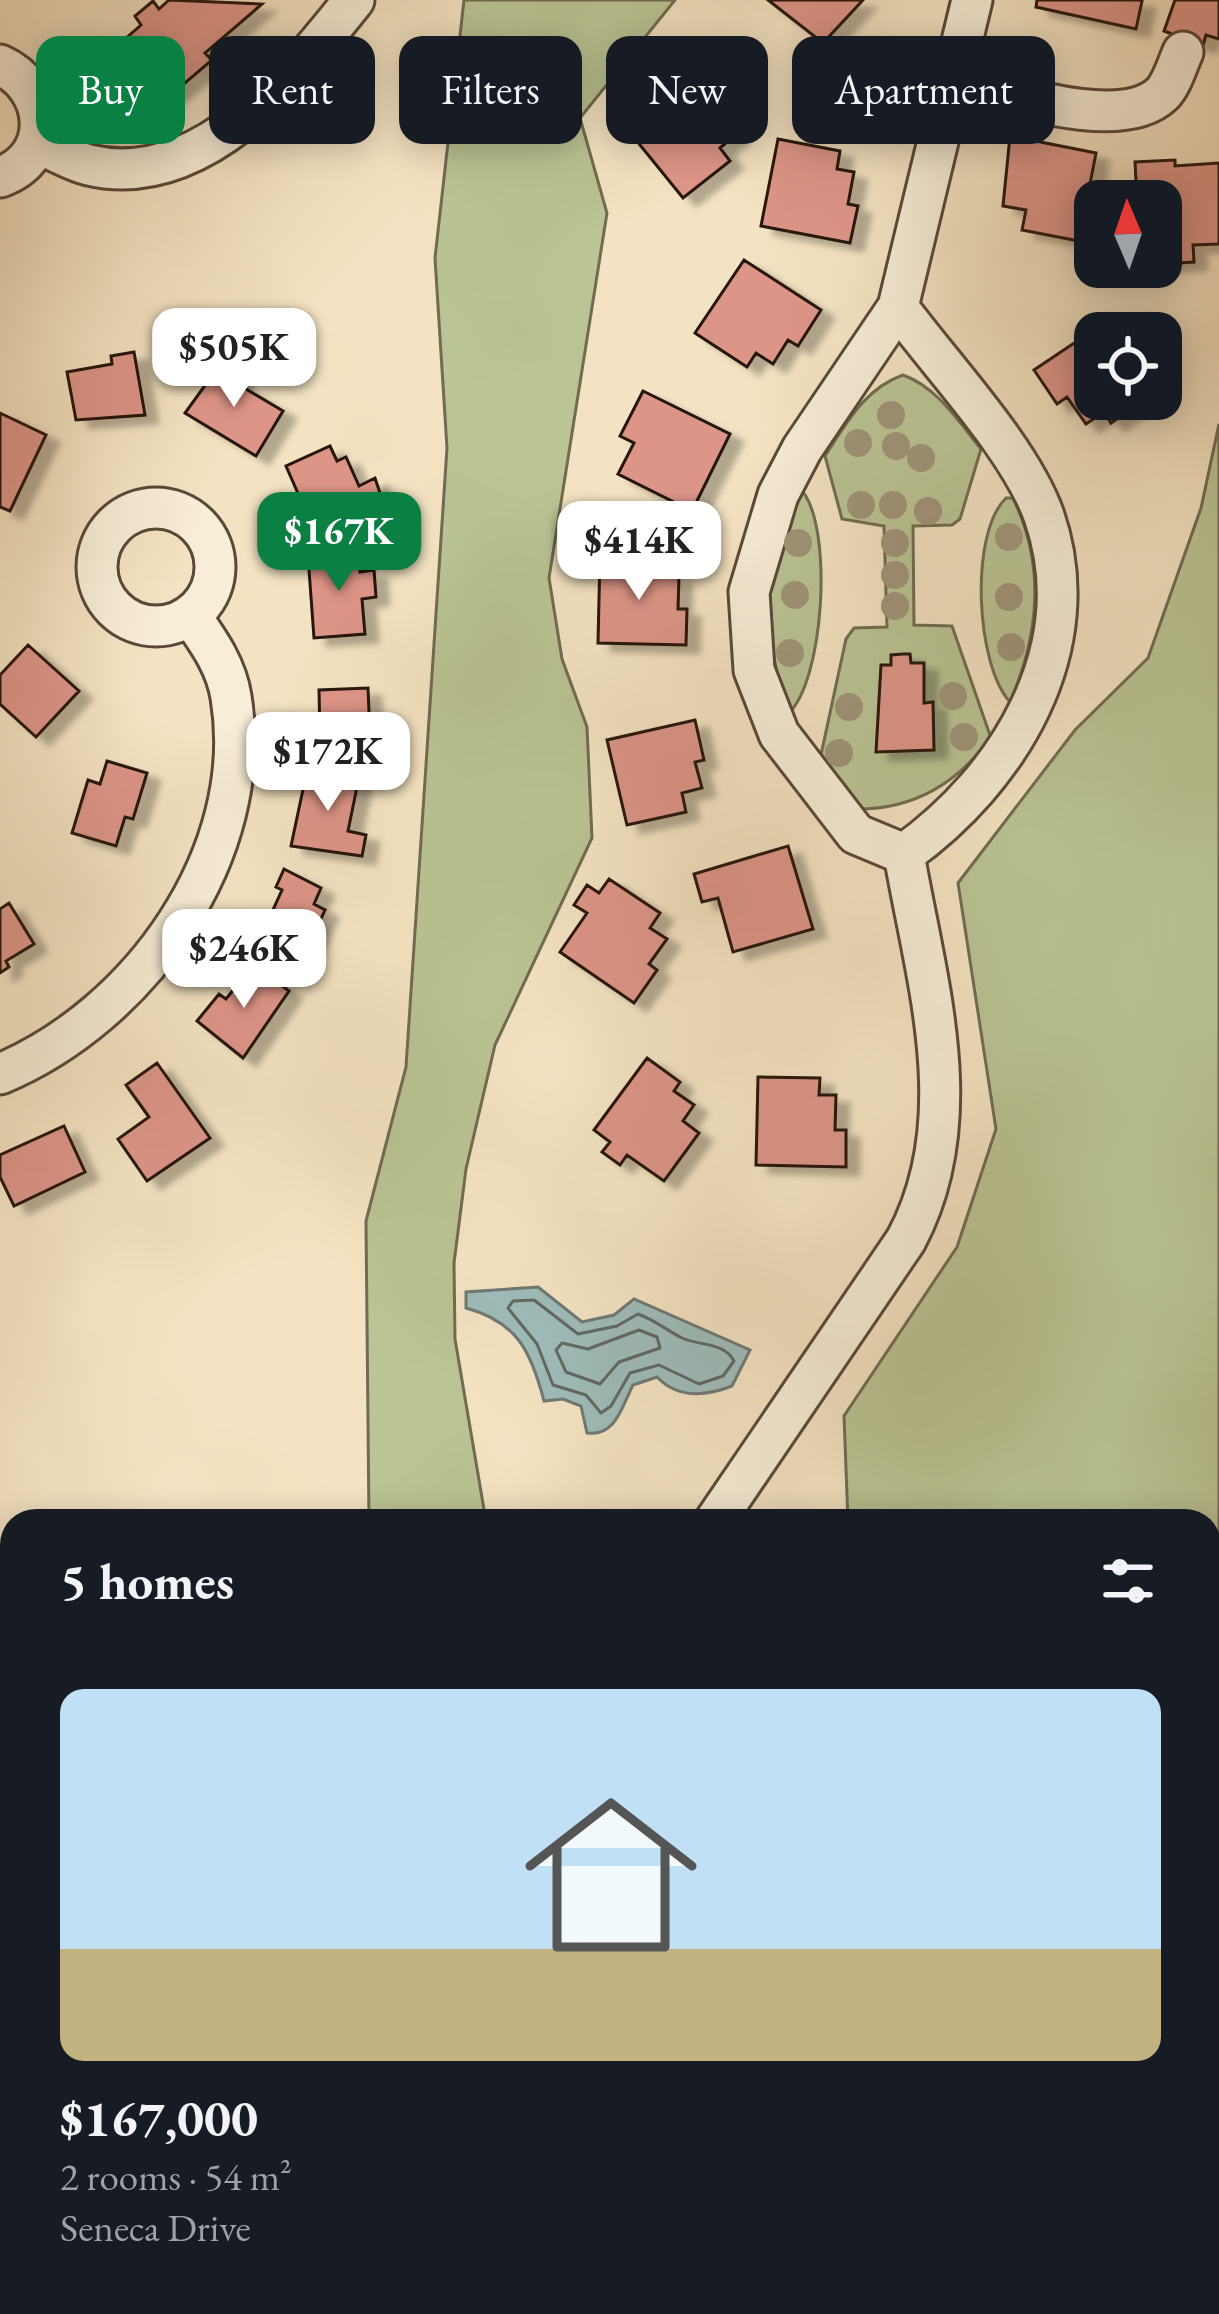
<!DOCTYPE html>
<meta charset="utf-8">
<style>
:root{--surface:#171b24;--page:#20242c;--text:#f1f3f6;--muted:#9ea1a6;--line:#363941;--accent:#0b8043}
body{margin:0;font-family:"EB Garamond",serif;background:var(--page);color:var(--text);height:100vh;display:flex;flex-direction:column;font-size:45px;white-space:nowrap}
*{box-sizing:border-box;margin:0}
p{font-size:39px;color:var(--muted)}
.icon{flex:none;width:66px;height:66px;fill:none;stroke:currentColor;stroke-width:2;stroke-linecap:round;stroke-linejoin:round}
.map{position:relative;flex:1;overflow:hidden}
.side{position:absolute;left:0px;top:1509px;width:1221px;height:807px;display:flex;flex-direction:column;background:var(--surface);border-radius:36px 36px 0 0;box-shadow:0 6px 30px #0003}
.side>*{flex:none}
.top-card{position:absolute;left:36px;top:36px;width:1149px;height:108px;display:flex;gap:24px}
.needle{width:78px;rotate:358deg}
.buttons{position:absolute;left:1074px;top:180px;display:grid;gap:24px}
.buttons a{display:grid;place-items:center;width:108px;height:108px;border-radius:24px;background:var(--surface);box-shadow:0 6px 30px #0003;font-size:60px}
.price{position:absolute;translate:-50% -102px;padding:0 27px;border-radius:24px;background:#fff;color:#222;font-size:39px;line-height:78px;filter:drop-shadow(0 3px 6px #0008)}
.price::after{content:'';position:absolute;left:50%;top:72px;width:36px;height:27px;margin-left:-18px;background:inherit;clip-path:polygon(0 0,100% 0,50% 100%)}
.price.current{background:var(--accent);color:#fff}
ul{padding:0;list-style:none}
li{display:grid;align-content:center;gap:24px;height:636px;padding:0 60px}
li+li{border-top:3px solid var(--line)}
li span{display:grid;place-items:center;height:372px;border-radius:24px;color:#555}
li>.icon{margin-inline-start:auto}
span .icon{width:216px;height:216px;fill:#fffc;stroke-width:1}
li b{font-size:51px}
h2{display:flex;justify-content:space-between;align-items:center;height:144px;padding:0 60px;font-size:51px}
.chip{padding:0 42px;border-radius:24px;background:var(--surface);box-shadow:0 6px 30px #0003;font-size:42px;line-height:108px}
.chip.current{background:var(--accent);color:#fff}
.map>svg:first-child{display:block}
</style>
<div class="map">
<svg width="1219" height="2314" viewBox="0 0 1219 2314">
<defs>
<filter id="shadow"><feDropShadow dx="13" dy="8" stdDeviation="3" flood-color="#0004"/></filter>
</defs>
<rect width="100%" height="100%" fill="#f4e3c2"/>
<filter id="stains"><feTurbulence type="fractalNoise" baseFrequency=".00167" numOctaves="4"/><feColorMatrix values="0 0 0 0 .2 0 0 0 0 .09 0 0 0 0 .02 0 0 0 .5 -.17"/></filter>
<radialGradient id="worn" r=".72"><stop offset=".6" stop-color="#630" stop-opacity="0"/><stop offset="1" stop-color="#630" stop-opacity=".3"/></radialGradient>
<path fill="#bac494" stroke="#706c50" stroke-width="3" d="M464 0H675L580 118 607 213 549 578 562 659 587 727 592 838 495 1045 466 1169 454 1263 455 1339 486 1521H369L366 1221 406 1067 447 448 435 258Z
M903 375C937 387 959 422 981 449L960 519 952 525 913 526 914 625 952 626 991 738C957 783 915 809 858 809L819 764 846 639 854 628 887 627 884 526 842 519 825 456C846 424 865 388 903 375Z
M1219 424V1601L1209 1602V1521H848L844 1416 957 1247 996 1129 958 883 1075 730 1148 658 1201 508Z
M803 492C833 531 824 681 788 714 766 642 753 556 803 492Z
M1006 498H1013C1046 566 1039 635 1010 702 976 665 969 534 1006 498Z"/>
<path fill="#9ebdbb" stroke="#6e7975" stroke-width="3" d="M538 1287 582 1322 614 1315 634 1299 750 1350 732 1386C704 1397 677 1398 657 1377L633 1385C622 1406 616 1437 587 1433L581 1406 563 1399 544 1401C531 1351 517 1322 466 1308V1292Z"/>
<g fill="none" stroke-linecap="round" stroke-linejoin="round">
<path stroke="#626864" stroke-width="3" d="M534 1300 578 1334 617 1326 638 1314C655 1320 666 1330 682 1338 700 1346 724 1342 734 1361L723 1376 699 1384 659 1365 630 1373 611 1406 601 1413 586 1395 553 1385 537 1344 508 1308 513 1301Z
M639 1330 657 1337 660 1348 619 1362 600 1384 566 1372 556 1350 562 1343 588 1349Z"/>
</g>
<path fill="#dd9588" stroke="#25140c" stroke-width="3" filter="url(#shadow)" d="M169 0 262 4 205 53 212 60 171 95 124 40 141 25 135 16 153 1 159 9Z
M768 0H863L823 43Z
M1037 0H1139L1142 1 1136 29 1036 7Z
M1175 0H1219V39L1206 35 1203 45 1164 31Z
M697 73 724 107 718 112 736 134 720 148 730 161 683 198 627 129Z
M1010 136 1096 153 1079 241 1022 230 1026 210 1003 206Z
M778 139 840 151 837 169 854 172 848 204 858 206 850 243 761 226Z
M1175 160V166L1219 163V244L1193 245 1194 262 1161 264V201H1137L1135 162Z
M744 260 821 310 798 346 788 340 773 364 756 353 747 367 695 333Z
M1110 319 1119 333H1095V399H1145L1111 423 1104 412 1086 424 1067 397 1057 404 1034 370Z
M134 352 145 415 76 420 67 372 112 364 111 356Z
M224 359 244 371 236 383 283 411 256 456 185 413Z
M643 391 730 434 692 511 618 474 634 443 620 436Z
M0 413 46 435 10 511 0 507Z
M330 446 337 461 346 457 359 486 375 478 382 499 307 533 293 502 300 498 286 466Z
M358 552 360 572 374 570 376 597 362 599 365 634 314 638 308 556Z
M600 556 660 557 659 575 679 576 678 609H687L686 645 598 643Z
M28 645 79 691 36 737 0 704V675Z
M903 654H910L911 663H924V703L933 702 934 750 876 752 881 665H891V655Z
M368 688 370 736 320 737 319 690Z
M695 720 704 760 695 762 702 788 682 793 686 812 627 825 607 740Z
M107 761 147 773 133 819 125 817 116 846 72 833 88 780 100 784Z
M308 766 359 777 348 831 366 835 362 856 291 846Z
M788 846 813 929 733 952 718 898 702 902 694 874Z
M284 869 321 888 314 904 325 910 305 954 262 934 282 890 276 887Z
M609 879 660 913 650 928 667 939 649 964 657 970 634 1003 560 952 587 913 574 905 587 885 599 893Z
M9 903 34 944 6 961 9 967 0 973V909Z
M254 964 289 991 243 1058 197 1021 219 994 226 999Z
M647 1058 680 1082 674 1091 694 1105 683 1121 699 1133 664 1181 627 1155 620 1165 602 1152 610 1142 594 1130Z
M157 1063 210 1138 147 1181 118 1139 149 1117 126 1085Z
M758 1077 820 1078 819 1095H836L835 1130H846V1167L756 1165Z
M64 1126 85 1172 14 1206 0 1177V1155Z
M0 1818 12 1822 10 1942 0 1938Z
M114 2304H168L164 2314H110Z
M626 2304H675L676 2314H627Z
M908 2304 909 2314H875L874 2307Z
M1128 2304H1185L1186 2314H1129Z"/>
<g fill="none" stroke-linecap="round" stroke-linejoin="round">
<defs>
<path id="minor" d="M0 65C50 87 57 157 0 177
M953 80C1004 92 1120 134 1162 94 1172 84 1177 65 1183 52
M38 143C54 150 72 161 89 165 202 192 294 75 354 0
M898 307C942 367 1020 448 1044 516 1090 649 1008 780 904 854
M97 567a59 59 0 1 1 118 0a59 59 0 1 1-118 0Z
M904 854 856 834 779 734 754 670 749 592 778 495 802 449 898 307 972 0
M0 1074C139 1016 257 854 231 697 226 665 208 641 190 615
M715 1521 906 1240C971 1119 926 981 904 854
M1209 1658 1219 1657
M0 1721 12 1724
M0 2277 12 2239
M768 2304 770 2314"/>
</defs>
<use href="#minor" stroke="#59483a" stroke-width="45"/>
<use href="#minor" stroke="#f8edd7" stroke-width="39"/>
</g>
<g fill="#9f9378">
<circle cx="891" cy="415" r="14"/>
<circle cx="858" cy="443" r="14"/>
<circle cx="896" cy="446" r="14"/>
<circle cx="921" cy="458" r="14"/>
<circle cx="861" cy="505" r="14"/>
<circle cx="893" cy="505" r="14"/>
<circle cx="928" cy="511" r="14"/>
<circle cx="1009" cy="537" r="14"/>
<circle cx="798" cy="543" r="14"/>
<circle cx="895" cy="543" r="14"/>
<circle cx="895" cy="575" r="14"/>
<circle cx="795" cy="595" r="14"/>
<circle cx="1009" cy="597" r="14"/>
<circle cx="895" cy="606" r="14"/>
<circle cx="1011" cy="647" r="14"/>
<circle cx="790" cy="653" r="14"/>
<circle cx="953" cy="696" r="14"/>
<circle cx="849" cy="707" r="14"/>
<circle cx="964" cy="737" r="14"/>
<circle cx="839" cy="753" r="14"/>
</g>
<rect width="100%" height="100%" filter="url(#stains)"/>
<rect width="100%" height="100%" fill="url(#worn)"/>
</svg>
<div class="buttons">
<a><svg class="needle" viewBox="-14 -14 28 28"><path d="M0-13l5 13h-10z" fill="#e53935"/><path d="M0 13l5-13h-10z" fill="#9ea1a6"/></svg></a>
<a><svg class="icon" aria-label="locate" viewBox="0 0 24 24"><circle cx="12" cy="12" r="6"/><path d="M12 2v4M12 18v4M2 12h4M18 12h4"/></svg></a>
</div>
<b class="price" style="left:234px;top:410px">$505K</b>
<b class="price current" style="left:339px;top:594px">$167K</b>
<b class="price" style="left:639px;top:603px">$414K</b>
<b class="price" style="left:328px;top:814px">$172K</b>
<b class="price" style="left:244px;top:1011px">$246K</b>
<div class="top-card">
<a class="chip current">Buy</a>
<a class="chip">Rent</a>
<a class="chip">Filters</a>
<a class="chip">New</a>
<a class="chip">Apartment</a>
</div>
<section class="side">
<h2>5 homes<svg class="icon" aria-label="filters" viewBox="0 0 24 24"><path d="M4 7h16M4 17h16"/><circle cx="9" cy="7" r="2"/><circle cx="15" cy="17" r="2"/></svg></h2>
<ul>
<li><span style="background:linear-gradient(#bfe0f5 70%,#c2b280 0)"><svg class="icon" aria-label="home" viewBox="0 0 24 24"><path d="M3 11l9-7 9 7M6 9v11h12V9"/></svg></span><div><b>$167,000</b><p>2 rooms · 54 m²</p><p>Seneca Drive</p></div></li>
</ul>
</section>
</div>
